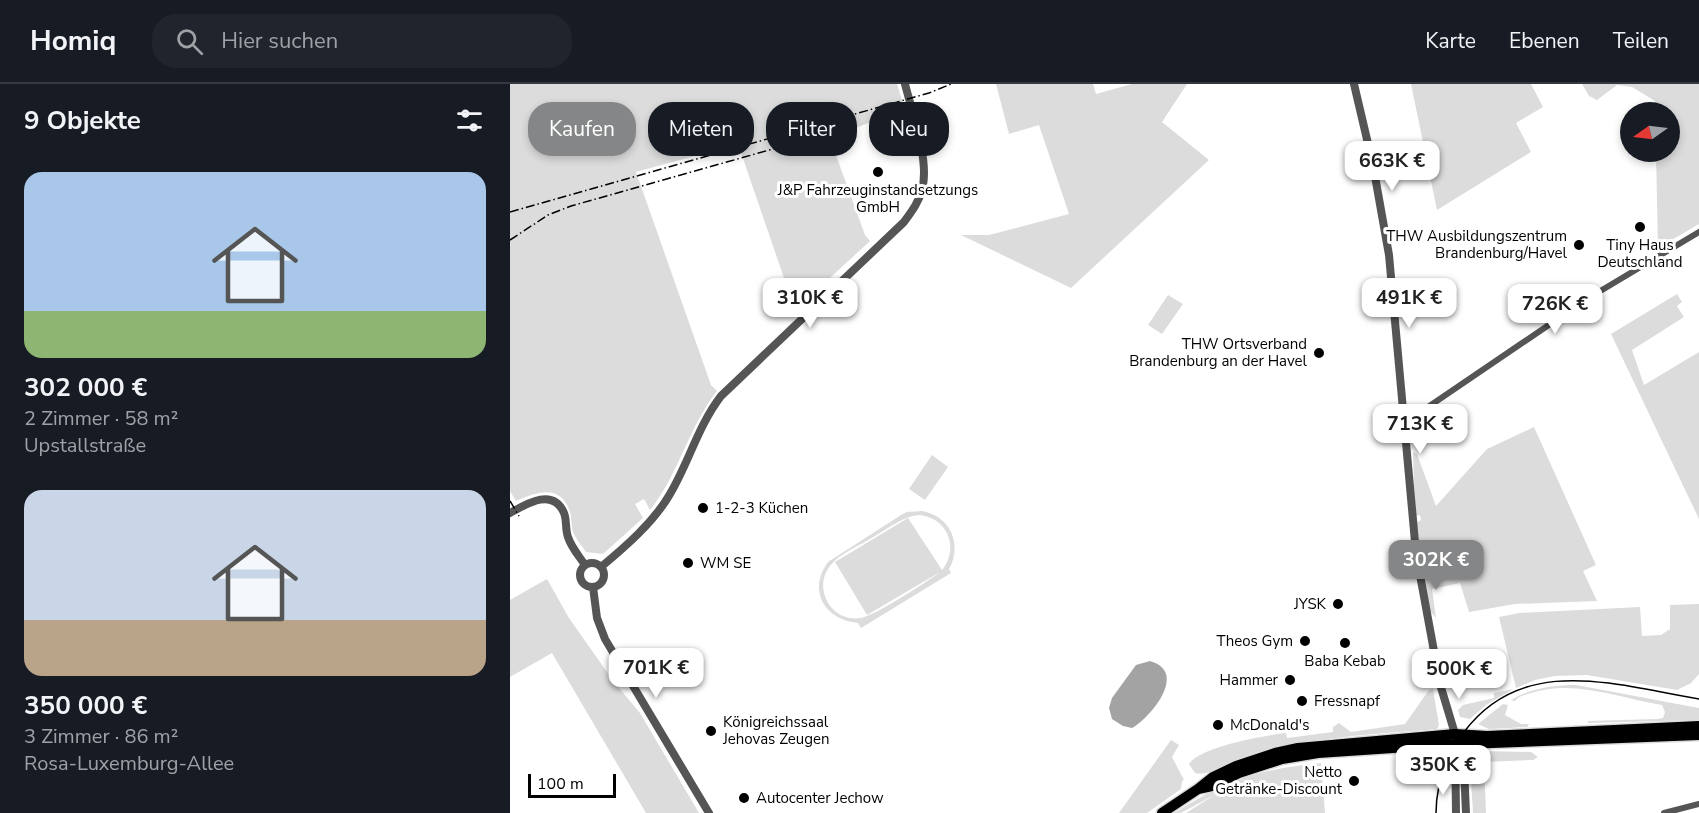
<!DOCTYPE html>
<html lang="de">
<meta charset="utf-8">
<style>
:root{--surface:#171b24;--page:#20242c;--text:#f1f3f6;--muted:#9ea1a6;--line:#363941;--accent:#858687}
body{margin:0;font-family:"Nunito Sans",sans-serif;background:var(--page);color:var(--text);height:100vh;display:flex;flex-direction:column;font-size:22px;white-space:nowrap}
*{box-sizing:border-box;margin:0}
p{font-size:20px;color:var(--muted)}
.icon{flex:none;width:33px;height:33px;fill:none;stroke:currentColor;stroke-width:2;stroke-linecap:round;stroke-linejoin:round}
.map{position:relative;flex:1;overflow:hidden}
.sheet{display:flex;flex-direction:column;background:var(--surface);width:510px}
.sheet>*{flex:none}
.top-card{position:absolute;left:18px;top:18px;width:570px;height:54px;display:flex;gap:12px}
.needle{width:39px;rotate:256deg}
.controls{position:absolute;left:1110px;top:18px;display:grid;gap:12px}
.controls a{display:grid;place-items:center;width:60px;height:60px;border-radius:50%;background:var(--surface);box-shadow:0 3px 9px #0003;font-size:30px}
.scale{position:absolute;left:18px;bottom:15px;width:88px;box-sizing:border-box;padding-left:6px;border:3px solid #000;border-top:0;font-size:16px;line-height:21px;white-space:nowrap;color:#000;-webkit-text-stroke:4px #fff;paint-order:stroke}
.price{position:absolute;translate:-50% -51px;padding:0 14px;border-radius:12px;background:#fff;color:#222;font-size:20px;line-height:39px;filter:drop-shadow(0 2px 3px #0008)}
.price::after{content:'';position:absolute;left:50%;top:36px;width:18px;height:14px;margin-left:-9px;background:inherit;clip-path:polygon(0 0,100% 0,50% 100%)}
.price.current{background:var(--accent);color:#fff}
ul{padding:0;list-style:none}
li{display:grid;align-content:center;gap:12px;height:318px;padding:0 24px}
li span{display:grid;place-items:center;height:186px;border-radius:18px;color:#555}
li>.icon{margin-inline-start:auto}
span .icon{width:108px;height:108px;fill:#fffc;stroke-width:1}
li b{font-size:26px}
h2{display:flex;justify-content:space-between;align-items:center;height:72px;padding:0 24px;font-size:26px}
.chip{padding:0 21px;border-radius:24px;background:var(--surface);box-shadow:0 3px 9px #0003;font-size:21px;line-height:54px}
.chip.current{background:var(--accent);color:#fff}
header{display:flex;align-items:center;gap:36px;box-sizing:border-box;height:84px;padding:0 30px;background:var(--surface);border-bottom:2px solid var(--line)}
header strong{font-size:28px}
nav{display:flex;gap:33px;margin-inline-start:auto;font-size:21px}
.search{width:420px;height:54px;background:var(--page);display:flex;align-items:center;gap:15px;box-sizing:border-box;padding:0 21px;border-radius:24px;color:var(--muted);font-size:22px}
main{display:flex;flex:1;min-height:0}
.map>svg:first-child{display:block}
</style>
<header>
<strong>Homiq</strong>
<div class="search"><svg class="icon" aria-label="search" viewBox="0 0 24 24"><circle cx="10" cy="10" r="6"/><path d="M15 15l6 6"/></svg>Hier suchen</div>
<nav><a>Karte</a><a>Ebenen</a><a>Teilen</a></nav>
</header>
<main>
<section class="sheet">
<h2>9 Objekte<svg class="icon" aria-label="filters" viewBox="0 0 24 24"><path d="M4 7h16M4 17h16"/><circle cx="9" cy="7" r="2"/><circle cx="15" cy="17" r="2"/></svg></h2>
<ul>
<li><span style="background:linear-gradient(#a9c7e8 75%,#8fb573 0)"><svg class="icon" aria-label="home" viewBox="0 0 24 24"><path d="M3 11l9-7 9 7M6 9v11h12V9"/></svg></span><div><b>302 000 €</b><p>2 Zimmer · 58 m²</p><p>Upstallstraße</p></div></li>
<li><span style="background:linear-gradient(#c9d6e8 70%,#b9a48a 0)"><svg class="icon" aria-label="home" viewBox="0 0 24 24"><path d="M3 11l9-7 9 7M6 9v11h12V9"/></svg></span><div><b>350 000 €</b><p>3 Zimmer · 86 m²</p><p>Rosa-Luxemburg-Allee</p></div></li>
</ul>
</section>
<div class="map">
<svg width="1189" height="729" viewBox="0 0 1189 729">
<rect width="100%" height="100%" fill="#fff"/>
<path fill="#dcdcdc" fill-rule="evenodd" d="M0 0H387L395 26 345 44 342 42 319 52 355 151 360 157 285 226 228 60 126 88 201 301 207 307C178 344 169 390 140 426L134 415 125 420 133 434 93 470 76 468C72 462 66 455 63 448 61 441 62 432 59 425 49 399 24 409 6 417L0 407Z
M486 0H583L586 10 622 0H677L652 38 699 76 561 204 451 151H479L559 130 529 41 499 50Z
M901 0H1021L1033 23 1006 39 1021 68 927 126Z
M1072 0H1189V140L1148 164 1146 68H1160V28H1146L1145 17 1122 3 1107 1 1087 16 1079 12Z
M1167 210 1172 218 1167 222 1174 233 1122 266 1134 301 1189 268V435L1101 250Z
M658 211 673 220 652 250 638 241Z
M1024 343 1086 481 1073 487 1087 517 1005 520 959 528 950 499 922 505 926 534 920 527 906 439 911 436 910 431 905 432 903 368 907 370 926 422 977 365Z
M422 371 438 383 415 416 399 405Z
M412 427C440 432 453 460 439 485L441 489 351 544 348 539C315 536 297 507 318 478L391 431 397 428ZM410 431C439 435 449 465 432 486L398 434 325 478 357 531 430 488C417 498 364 532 351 534 322 539 302 505 320 482 330 469 351 461 365 452 379 444 393 432 410 431Z
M37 495 59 534 104 598 130 629 189 729H136L42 569 0 593V516Z
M1189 520V590L1181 599 1167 606 1077 591 1045 592 1025 596 1006 604 989 533 1009 529 1130 523 1132 552 1151 551 1160 545V521Z
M1066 601 1189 624V636L1079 639 1077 637 1147 635 1153 634 1155 628 1152 621C1109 614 1064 595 1021 609 1015 611 1009 612 1005 617L1001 616C1021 604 1044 601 1066 601Z
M923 605 929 641 927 645C865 650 804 653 745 669 730 673 697 694 685 689L679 680C689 663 756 651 776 649L777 654 823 648V643L829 639 841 648 895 640 919 606Z
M1004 605 976 621 960 635 950 633 948 626 953 621 984 614V609Z
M993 620 998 621 995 631 1011 640H1019L1017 643 979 645 968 640Z
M661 656 669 661 662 673 674 696 672 697 671 705 637 729H609Z
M974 667 1021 668 1028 673 1023 676 974 678 976 729H963L960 678 963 671Z
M811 679 815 729H676C691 720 705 710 720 701 742 687 785 682 811 679Z
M706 704 708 709 671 729H664Z"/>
<path fill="#a3a3a3" d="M640 577C679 588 640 634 622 644L613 642 602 635 599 624 602 614 626 581Z"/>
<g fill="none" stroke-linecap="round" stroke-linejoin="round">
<defs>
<path id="primary" d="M688 705 702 702 729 689 772 675 808 669 928 661 1189 651
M652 729 688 705 703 693 726 682 765 669 788 664 945 650 977 652 1189 642"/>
</defs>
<use href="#primary" stroke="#dbdbdb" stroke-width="13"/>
<path stroke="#555" stroke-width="6" d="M894 327 918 323 1077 215 1189 148
M1154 729 1189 720"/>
<path stroke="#555" stroke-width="8" d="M844 0 863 81 879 171 906 469 930 600 945 650 946 729
M0 429C16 420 43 403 54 429 57 436 55 445 58 453 61 463 69 472 75 481
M70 491a12 12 0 1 1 24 0a12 12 0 1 1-24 0Z
M91 483C115 463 144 438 160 410 179 378 188 342 211 312L394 138C402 127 409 118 412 105 420 78 402 28 395 0
M83 503 87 534 95 555 199 729
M950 658 953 661 956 729"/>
<use href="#primary" stroke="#000" stroke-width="10"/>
<path stroke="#000" stroke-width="1.5" d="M926 729C926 700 937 672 954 648 1014 568 1108 602 1189 615"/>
<path stroke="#000" stroke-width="1.5" stroke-dasharray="9 3 1.5 3" stroke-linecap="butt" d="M0 128 419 9 441 0
M0 156 38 131 61 122 277 61 318 44
M0 417 9 432"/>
</g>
<g fill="#000" stroke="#fff" stroke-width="2">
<circle cx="368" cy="88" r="6"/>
<circle cx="1130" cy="143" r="6"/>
<circle cx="1069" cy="161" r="6"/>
<circle cx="809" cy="269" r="6"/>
<circle cx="193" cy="424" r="6"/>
<circle cx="178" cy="479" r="6"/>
<circle cx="828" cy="520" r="6"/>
<circle cx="795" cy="557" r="6"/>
<circle cx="835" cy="559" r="6"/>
<circle cx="780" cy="596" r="6"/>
<circle cx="792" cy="617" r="6"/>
<circle cx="708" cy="641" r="6"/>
<circle cx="201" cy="647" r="6"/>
<circle cx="844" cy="697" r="6"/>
<circle cx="234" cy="714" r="6"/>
</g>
<g text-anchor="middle" stroke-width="6" stroke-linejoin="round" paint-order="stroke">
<g font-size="15" fill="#000" stroke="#fff" text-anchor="end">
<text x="368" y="111" text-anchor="middle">J&amp;P Fahrzeuginstandsetzungs<tspan x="368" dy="17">GmbH</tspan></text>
<text x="1057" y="157">THW Ausbildungszentrum<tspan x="1057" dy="17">Brandenburg/Havel</tspan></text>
<text x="1130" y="166" text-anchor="middle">Tiny Haus<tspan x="1130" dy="17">Deutschland</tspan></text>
<text x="797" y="265">THW Ortsverband<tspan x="797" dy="17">Brandenburg an der Havel</tspan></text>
<text x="205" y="429" text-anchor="start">1-2-3 Küchen</text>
<text x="190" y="484" text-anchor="start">WM SE</text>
<text x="816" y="525">JYSK</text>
<text x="783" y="562">Theos Gym</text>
<text x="835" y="582" text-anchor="middle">Baba Kebab</text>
<text x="768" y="601">Hammer</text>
<text x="804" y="622" text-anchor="start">Fressnapf</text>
<text x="213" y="643" text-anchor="start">Königreichssaal<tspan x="213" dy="17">Jehovas Zeugen</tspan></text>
<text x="720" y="646" text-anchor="start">McDonald's</text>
<text x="832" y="693">Netto<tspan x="832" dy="17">Getränke-Discount</tspan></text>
<text x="246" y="719" text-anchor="start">Autocenter Jechow</text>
</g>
</g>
</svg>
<div class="controls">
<a><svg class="needle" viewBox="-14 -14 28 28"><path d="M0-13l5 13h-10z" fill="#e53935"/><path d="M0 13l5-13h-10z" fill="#9ea1a6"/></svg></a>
</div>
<div class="scale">100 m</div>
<b class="price" style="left:882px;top:108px">663K €</b>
<b class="price" style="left:300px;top:245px">310K €</b>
<b class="price" style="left:899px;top:245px">491K €</b>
<b class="price" style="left:1045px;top:251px">726K €</b>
<b class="price" style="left:910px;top:371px">713K €</b>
<b class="price current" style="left:926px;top:507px">302K €</b>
<b class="price" style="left:146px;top:615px">701K €</b>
<b class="price" style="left:949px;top:616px">500K €</b>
<b class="price" style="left:933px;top:712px">350K €</b>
<div class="top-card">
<a class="chip current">Kaufen</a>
<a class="chip">Mieten</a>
<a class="chip">Filter</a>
<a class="chip">Neu</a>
</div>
</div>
</main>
